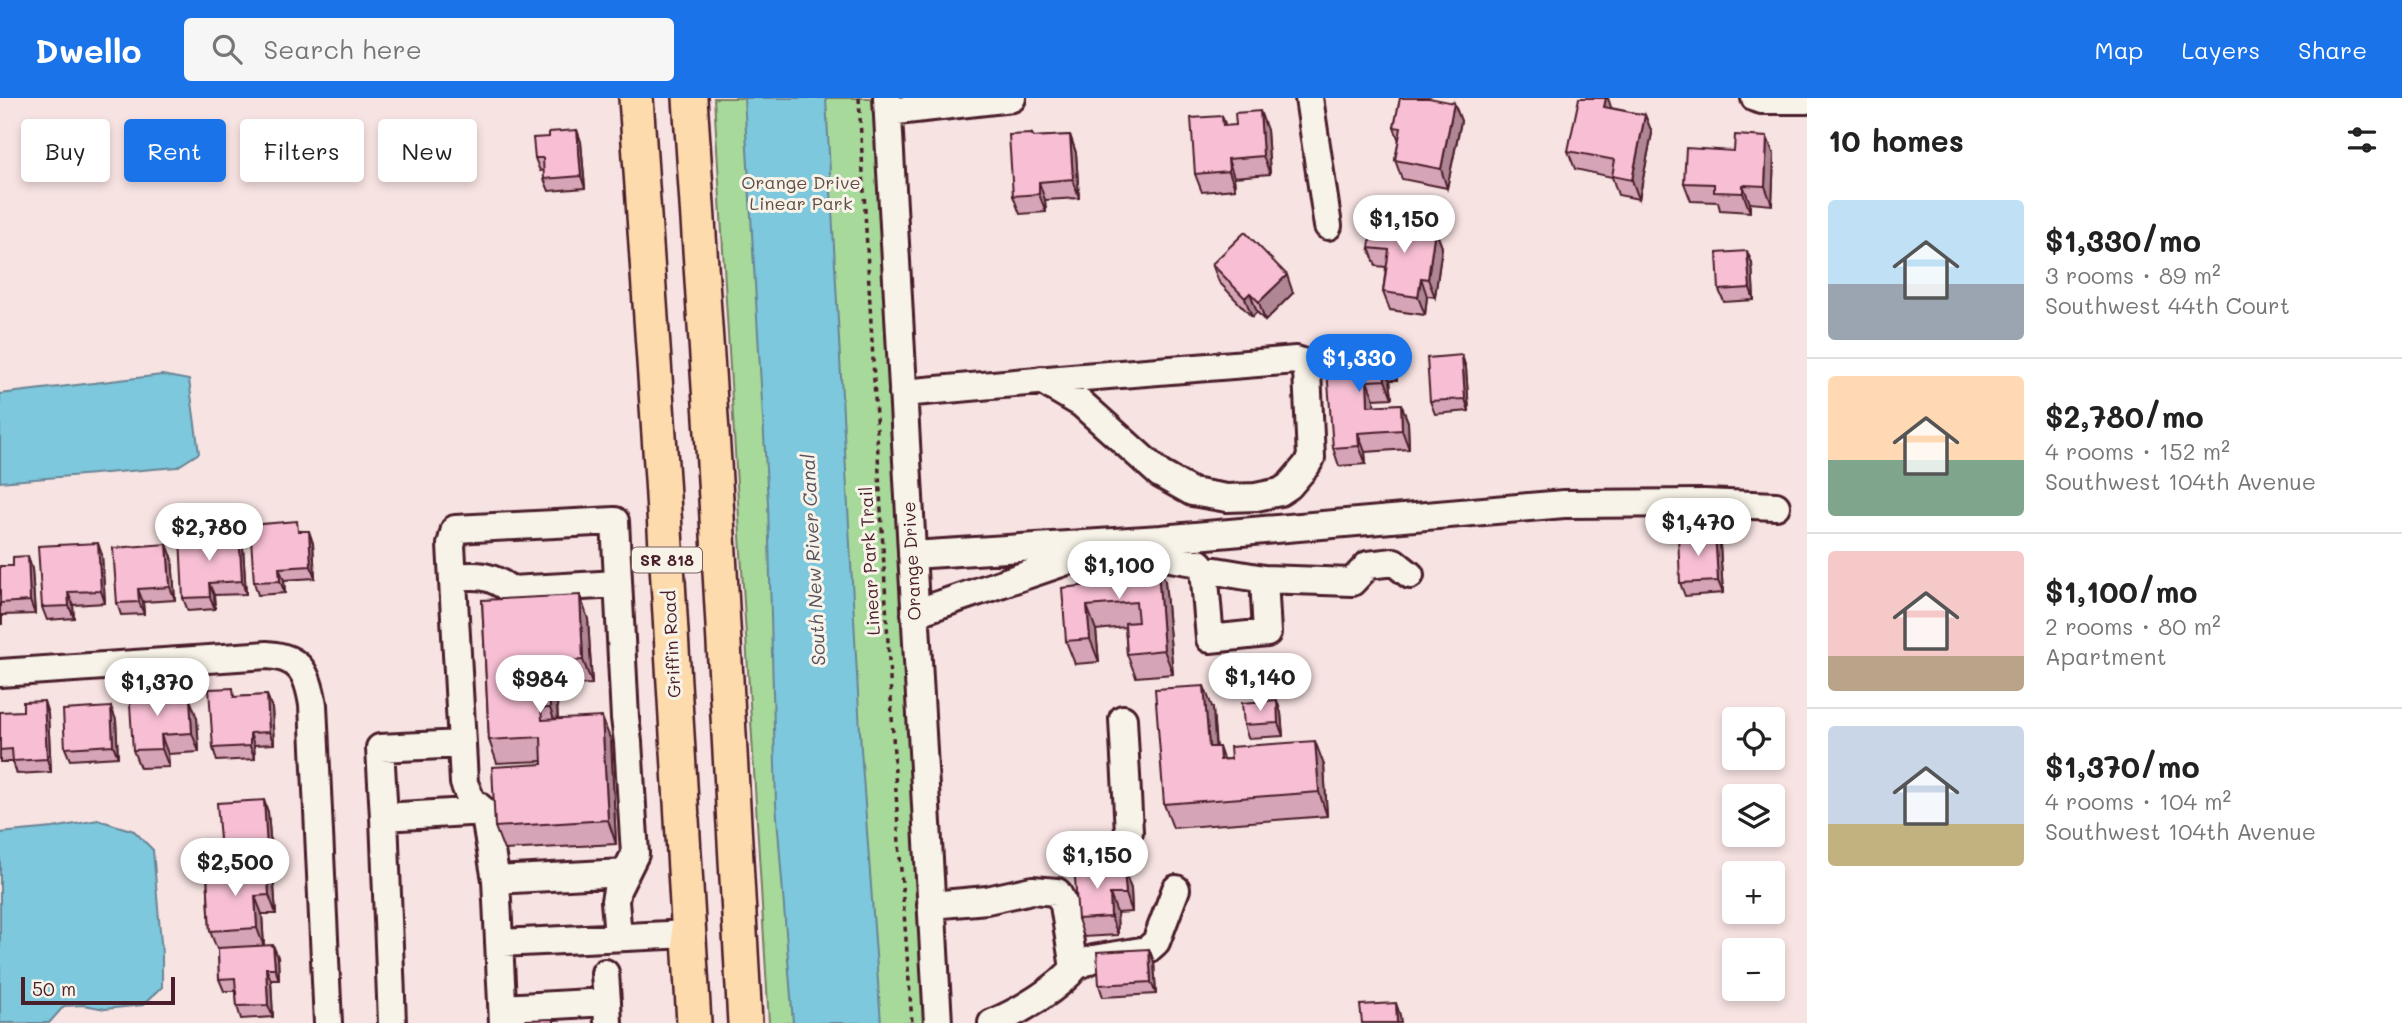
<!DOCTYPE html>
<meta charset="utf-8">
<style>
:root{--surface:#fff;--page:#f6f6f6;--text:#222;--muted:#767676;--line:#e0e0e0;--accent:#1a73e8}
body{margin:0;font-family:Mali,sans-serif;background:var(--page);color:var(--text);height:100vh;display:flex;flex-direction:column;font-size:26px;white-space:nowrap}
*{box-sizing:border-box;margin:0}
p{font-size:23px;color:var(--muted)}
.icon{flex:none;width:38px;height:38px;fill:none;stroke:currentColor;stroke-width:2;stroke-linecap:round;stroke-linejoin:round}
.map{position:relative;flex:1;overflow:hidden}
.sheet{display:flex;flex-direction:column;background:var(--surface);width:595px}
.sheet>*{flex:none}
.guide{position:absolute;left:21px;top:21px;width:665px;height:63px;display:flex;gap:14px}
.controls{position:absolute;left:1722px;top:609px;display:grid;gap:14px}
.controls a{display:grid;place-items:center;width:63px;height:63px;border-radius:7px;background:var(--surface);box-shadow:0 4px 10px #0003;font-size:35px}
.scale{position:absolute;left:21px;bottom:18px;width:154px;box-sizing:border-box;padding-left:7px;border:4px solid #4a1f2b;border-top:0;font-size:19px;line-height:24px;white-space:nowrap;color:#4a1f2b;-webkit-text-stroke:5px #f7f3e8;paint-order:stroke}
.price{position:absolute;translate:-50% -60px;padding:0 16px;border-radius:24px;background:#fff;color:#222;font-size:23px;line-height:46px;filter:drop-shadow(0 2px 4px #0008)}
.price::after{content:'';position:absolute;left:50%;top:42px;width:21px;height:16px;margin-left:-10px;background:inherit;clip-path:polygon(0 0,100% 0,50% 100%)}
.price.on{background:var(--accent);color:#fff}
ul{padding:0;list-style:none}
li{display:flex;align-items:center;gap:21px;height:175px;padding:0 21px}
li+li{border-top:2px solid var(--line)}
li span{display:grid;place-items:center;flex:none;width:196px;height:140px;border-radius:7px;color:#555}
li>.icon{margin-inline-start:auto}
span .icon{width:84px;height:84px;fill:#fffc;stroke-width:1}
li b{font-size:30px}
h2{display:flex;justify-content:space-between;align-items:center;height:84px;padding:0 21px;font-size:30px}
.pill{padding:0 24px;border-radius:7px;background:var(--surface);box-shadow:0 4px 10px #0003;font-size:24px;line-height:63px}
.pill.on{background:var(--accent);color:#fff}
header{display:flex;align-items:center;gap:42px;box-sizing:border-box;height:98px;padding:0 35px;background:var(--accent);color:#fff}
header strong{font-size:33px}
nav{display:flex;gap:38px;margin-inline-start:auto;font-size:24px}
.search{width:490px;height:63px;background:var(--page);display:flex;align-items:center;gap:18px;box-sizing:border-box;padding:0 24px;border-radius:7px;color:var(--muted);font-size:26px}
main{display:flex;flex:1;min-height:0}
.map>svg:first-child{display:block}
</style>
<header>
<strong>Dwello</strong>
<div class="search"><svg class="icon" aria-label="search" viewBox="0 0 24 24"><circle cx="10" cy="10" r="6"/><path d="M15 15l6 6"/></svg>Search here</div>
<nav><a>Map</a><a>Layers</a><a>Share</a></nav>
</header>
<main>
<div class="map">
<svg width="1807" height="925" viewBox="0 0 1807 925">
<rect width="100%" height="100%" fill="#f7e3e2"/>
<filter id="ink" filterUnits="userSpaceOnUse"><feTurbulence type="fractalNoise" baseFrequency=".0143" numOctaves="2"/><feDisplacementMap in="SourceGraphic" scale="14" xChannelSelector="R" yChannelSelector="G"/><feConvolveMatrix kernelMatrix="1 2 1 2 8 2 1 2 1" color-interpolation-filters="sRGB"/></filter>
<g filter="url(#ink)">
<path fill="#a7d99a" stroke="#787c62" stroke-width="2" d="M714 0H877L928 925H769Z"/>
<path fill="#7dc8dc" stroke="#698495" stroke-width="2" d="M744 0H826L861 651 881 925H793L776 706 768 405Z
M162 277 189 282 199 355 177 369 0 384V296Z
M98 722 134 733 153 752 162 856V889L143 907 105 911 84 907 64 908 49 925H0V735L53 730Z"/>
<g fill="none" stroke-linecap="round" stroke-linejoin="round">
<defs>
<path id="minor" d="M887 0 938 925
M1309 0 1328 128
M1755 0 1762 2H1807
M888 14 1012 0
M903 295 1071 280 1296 262 1302 264 1307 273 1311 360 1306 368 1289 388 1280 394 1256 399 1227 400 1192 394 1160 376 1082 306 1041 282
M912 457 1161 441 1564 406 1704 405 1776 408
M453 479C478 477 489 476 511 492L618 486
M1264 481 1352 484 1368 467 1394 464 1410 477
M915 515 1073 461 1142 455 1199 465 1204 471 1210 541 1267 535 1264 481 1204 471
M0 575 267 557C301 559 308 576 313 607L328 925
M1123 621 1129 734
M462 646 451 447 455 431 615 423 625 620 628 644 635 756 617 792 615 803 618 839
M384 719 380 650 462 646 464 685 471 702 484 713
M496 782 624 775
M931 807 987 802 1032 792 1057 794 1064 807 1073 864 1076 868 1093 861 1147 852 1156 844 1176 791
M499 845 689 836
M605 875 607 904
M503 910 607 904 608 925
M392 925 384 719 484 713 496 782 503 925
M992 925C1019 914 1059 890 1076 868"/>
<path id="major" d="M636 0 662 381 694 925
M690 0 714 365 745 925"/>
</defs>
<use href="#minor" stroke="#4a1f2b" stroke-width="32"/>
<use href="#major" stroke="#4a1f2b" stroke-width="38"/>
<path stroke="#4a1f2b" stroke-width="3.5" stroke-dasharray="5 5" stroke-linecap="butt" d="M859 0 898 731 912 925"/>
<use href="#minor" stroke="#f7f3e8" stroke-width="26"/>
<use href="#major" stroke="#fedbac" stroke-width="33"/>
</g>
<path fill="#d5a4b6" stroke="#4a1f2b" stroke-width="2" d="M1454 5 1461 23 1447 90 1402 81 1395 62 1399 43 1394 29Z
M1611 10 1645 17 1652 35 1639 101 1618 97 1612 79 1575 71 1568 53Z
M1222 18 1226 28 1267 32 1270 76 1234 79 1235 91 1202 94 1195 76Z
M577 32 581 44 585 90 549 93 544 81V72L540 73 535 60 549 39Z
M1032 36 1034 39 1070 37 1076 55 1079 100 1045 102 1046 114 1020 116 1013 98Z
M1774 57 1772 107 1750 105V114L1720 112 1718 104 1691 103 1684 85Z
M1435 131 1442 149 1435 199 1427 198 1425 217 1390 212 1383 194 1386 169 1376 168 1369 150Z
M1752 165 1754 202 1724 204 1719 192Z
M1212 166 1293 195 1265 223 1257 214 1252 219 1219 184Z
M1389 244 1396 262 1397 282H1390L1392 300 1374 301V308L1401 306 1408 324 1409 351 1365 354 1366 366 1339 368 1333 350 1340 270Z
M1466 270 1469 313 1435 316 1430 303Z
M301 433 313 445 315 480 284 482 285 495 258 497 254 484Z
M1720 447 1723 495 1685 498 1680 485Z
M243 449 246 496 214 497 215 511 188 513 183 500Z
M102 457 105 505 73 507 74 520 47 522 42 509Z
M172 459 175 502 143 504 144 516 121 517 117 505Z
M0 468 32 471 35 516 2 517V526H0Z
M1165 483 1173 576 1136 579 1127 556 1125 529 1096 532 1099 564 1075 566 1066 543 1089 487Z
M482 502 588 521 592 586 550 588 557 605 558 621 611 643 616 746 504 752 495 729 542 666V663L497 665 489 642Z
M267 597 272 610 274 646 254 647 255 661 217 663 213 650 237 599Z
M162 603 197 620 199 654 168 656 169 669 140 670 133 652Z
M111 609 116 622 118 659 70 662 65 650Z
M1213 611 1216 649 1223 661 1324 667 1327 718 1173 730 1164 706Z
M0 614 48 616 51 674 17 676 13 664H0Z
M1281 615 1283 638 1248 640 1244 627Z
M268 714 272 763 225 766 221 754Z
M1088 767 1091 774 1124 772 1131 791 1132 814 1117 815 1118 837 1084 839 1078 821Z
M207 774 274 788 276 816H262L264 848 278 859 279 882H271L273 919 241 921 237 908 236 893H224L219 881 218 851H217L210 833Z
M1149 851 1154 864 1156 896 1103 899 1099 887Z"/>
<path fill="#ae8694" stroke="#4a1f2b" stroke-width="2" d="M1606 0H1608L1613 15 1604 9Z
M1454 5 1461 23 1447 90 1441 71Z
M1260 13 1267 32 1270 76 1263 58Z
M1645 17 1652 35 1639 101 1632 82Z
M577 32 581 44 585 90 581 78Z
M1070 37 1076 55 1079 100 1073 81Z
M1767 39 1774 57 1772 107 1765 88Z
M1228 61 1234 79 1235 91 1229 73Z
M1039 84 1045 102 1046 114 1039 96Z
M1743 87 1750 105V114L1743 95Z
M1435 131 1442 149 1435 199 1428 181Z
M1747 153 1752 165 1754 202 1750 190Z
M1287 177 1293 195 1265 223 1259 204Z
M1421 180 1427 198 1425 217 1418 199Z
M1250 195 1257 214 1252 219 1245 200Z
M1389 244 1396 262 1397 282 1390 264Z
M1462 257 1466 270 1469 313 1465 301Z
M1384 264 1390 282 1392 300 1385 282Z
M1367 283 1374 301 1375 326 1368 308Z
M1401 306 1408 324 1409 351 1402 332Z
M1358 335 1365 354 1366 366 1359 348Z
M309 433 313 445 315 480 311 468Z
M1715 434 1720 447 1723 495 1718 483Z
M239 436 243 449 246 496 242 483Z
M98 445 102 457 105 505 101 493Z
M167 446 172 459 175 502 170 489Z
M28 458 32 471 35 516 30 503Z
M1157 459 1165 483 1173 576 1164 552Z
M279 470 284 482 285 495 280 483Z
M209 485 214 497 215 511 210 499Z
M138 491 143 504 144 516 139 504Z
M68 494 73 507 74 520 69 508Z
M580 497 588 521 592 586 583 562Z
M1087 508 1096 532 1099 564 1090 541Z
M538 565 546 589 539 582Z
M548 581 557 605 558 634 550 610Z
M1204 588 1213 611 1217 673 1209 649Z
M158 590 164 608 158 603Z
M267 597 272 610 274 646 269 634Z
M190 601 197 620 199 654 192 635Z
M1277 602 1281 615 1283 638 1278 625Z
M44 603 48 616 51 674 47 661Z
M111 609 116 622 118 659 113 647Z
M602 619 611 643 616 746 608 722Z
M250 635 254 647 255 661 250 648Z
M161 637 168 656 169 669 162 651Z
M1315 643 1324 667 1327 718 1319 694Z
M1219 649 1227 672 1220 662Z
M264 702 268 714 272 763 267 751Z
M267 770 274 788 276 816 269 797Z
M1124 772 1131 791 1132 814 1126 796Z
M1110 796 1117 815 1118 837 1111 819Z
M255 798 262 816 264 849 257 830Z
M273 847 278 859 279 882 275 870Z
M1149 851 1154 864 1156 896 1151 884Z
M266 870 271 882 273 919 268 907Z
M1396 905 1400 917 1401 925H1397Z"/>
<path fill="#f8bfd4" stroke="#4a1f2b" stroke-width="2" d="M1400 0H1429L1454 5 1441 71 1395 62 1401 30 1394 29Z
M1579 0H1606L1604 9 1645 17 1632 82 1612 78 1615 62 1568 53Z
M1260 13 1263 58 1228 61 1229 73 1195 76 1191 20 1222 18 1223 28 1236 27 1235 15Z
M577 32 581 78 544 81 543 60H535L533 40 549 39V34Z
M1032 36 1033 39 1070 37 1073 81 1039 84V96L1013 98 1009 37Z
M1735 37 1767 39 1765 88 1743 87V95L1714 94V86L1684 85 1686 50 1734 53Z
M1373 122 1435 131 1428 181 1421 180 1418 199 1383 194 1389 152 1369 150Z
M1245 134 1287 177 1259 204 1250 195 1245 200 1212 166Z
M1747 153 1750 190 1719 192 1717 155Z
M1389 244 1390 264H1384L1385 282 1367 283 1368 308 1401 306 1402 332 1358 335 1359 348 1333 350 1327 271 1340 270 1339 247Z
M1462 257 1465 301 1430 303 1427 260Z
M297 423 298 433H309L311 468 279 470 280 483 254 484 250 427Z
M1715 434 1718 483 1680 485 1678 436Z
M239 436 242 483 209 485 210 499 183 500 180 439Z
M98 445 101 493 68 494 69 508 42 509 38 448Z
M167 446 170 489 138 491 139 504 117 505 113 450Z
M28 458 30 503 0 505V468H13V459Z
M1157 459 1164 552 1127 556 1125 525 1138 524 1136 504 1087 508 1090 541 1066 543 1062 490 1089 487 1087 465Z
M580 497 583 562 538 565 539 582 548 581 550 610H541L542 622 602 619 608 722 495 729 492 669 542 666 541 639 489 642 482 502Z
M1204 588 1209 649H1219L1220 662 1231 661 1230 649 1315 643 1319 694 1164 706 1155 591Z
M158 590V603L190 601 192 635 161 637 162 651 133 652 129 592Z
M233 590 234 599 267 597 269 634 250 635V648L213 650 209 591Z
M1277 602 1278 625 1244 627 1242 605Z
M44 603 47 661 13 663 12 651 0 652V614L23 613V604Z
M111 609 113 647 65 650 63 612Z
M264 702 267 751 221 754 217 705Z
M1074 767H1088V775L1124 772 1126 796H1110L1111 819 1078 821Z
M267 770 269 797 255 798 257 830 210 833 207 774Z
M273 847 275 870H266L268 907 237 908 235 880 219 881 218 850Z
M1149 851 1151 884 1099 887 1097 854Z
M1396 905 1397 925H1362L1360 907Z
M554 921V925H528L527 922Z"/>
</g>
<g text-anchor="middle" stroke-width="6" stroke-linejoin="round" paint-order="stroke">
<rect fill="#f7f3e8" stroke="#7e5f64" stroke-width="2" x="632" y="449.5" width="70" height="25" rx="5"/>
<g font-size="16" font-weight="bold" fill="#4a1f2b">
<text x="667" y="468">SR 818</text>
</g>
<g font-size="18" fill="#614e47" stroke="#f7f3e8">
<text x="801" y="91">Orange Drive<tspan x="801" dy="21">Linear Park</tspan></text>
</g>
<g font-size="18" fill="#4a1f2b" stroke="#f7f3e8">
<text transform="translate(870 463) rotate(-93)" y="6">Linear Park Trail</text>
<text transform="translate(912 463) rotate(-93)" y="6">Orange Drive</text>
<text transform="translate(672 546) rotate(-93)" y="6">Griffin Road</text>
</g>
<g font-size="19" font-style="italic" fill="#595260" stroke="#f7f3e8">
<text transform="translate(813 462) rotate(-93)" y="7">South New River Canal</text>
</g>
</g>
</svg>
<div class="controls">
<a><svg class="icon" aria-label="locate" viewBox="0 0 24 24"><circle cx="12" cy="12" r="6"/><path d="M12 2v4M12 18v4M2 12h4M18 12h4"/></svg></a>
<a><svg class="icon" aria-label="layers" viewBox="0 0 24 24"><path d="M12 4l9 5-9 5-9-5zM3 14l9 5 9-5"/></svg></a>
<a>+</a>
<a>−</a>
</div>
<div class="scale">50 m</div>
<b class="price" style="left:1404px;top:157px">$1,150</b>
<b class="price on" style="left:1359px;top:296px">$1,330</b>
<b class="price" style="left:1698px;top:460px">$1,470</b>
<b class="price" style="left:209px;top:465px">$2,780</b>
<b class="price" style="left:1119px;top:503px">$1,100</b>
<b class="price" style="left:1260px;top:615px">$1,140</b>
<b class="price" style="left:540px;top:617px">$984</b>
<b class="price" style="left:157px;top:620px">$1,370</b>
<b class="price" style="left:1097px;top:793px">$1,150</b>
<b class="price" style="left:235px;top:800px">$2,500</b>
<div class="guide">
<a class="pill">Buy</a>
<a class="pill on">Rent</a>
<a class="pill">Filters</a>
<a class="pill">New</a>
</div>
</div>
<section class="sheet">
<h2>10 homes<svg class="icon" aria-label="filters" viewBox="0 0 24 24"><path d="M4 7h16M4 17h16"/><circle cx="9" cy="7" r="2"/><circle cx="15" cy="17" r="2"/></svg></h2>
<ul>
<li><span style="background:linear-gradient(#bfe0f5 60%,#9aa5b1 0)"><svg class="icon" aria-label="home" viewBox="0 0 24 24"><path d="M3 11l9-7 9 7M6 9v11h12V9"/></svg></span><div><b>$1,330/mo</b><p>3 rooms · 89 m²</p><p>Southwest 44th Court</p></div></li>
<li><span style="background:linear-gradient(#ffd9b3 60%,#7fa58c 0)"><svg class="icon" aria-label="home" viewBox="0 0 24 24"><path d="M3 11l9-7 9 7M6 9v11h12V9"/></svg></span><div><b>$2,780/mo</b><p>4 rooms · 152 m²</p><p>Southwest 104th Avenue</p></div></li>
<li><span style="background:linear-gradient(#f6c9c9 75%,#b9a48a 0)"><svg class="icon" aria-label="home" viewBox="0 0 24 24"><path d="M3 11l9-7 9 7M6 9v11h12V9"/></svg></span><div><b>$1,100/mo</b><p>2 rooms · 80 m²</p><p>Apartment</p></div></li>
<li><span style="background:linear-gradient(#c9d6e8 70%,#c2b280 0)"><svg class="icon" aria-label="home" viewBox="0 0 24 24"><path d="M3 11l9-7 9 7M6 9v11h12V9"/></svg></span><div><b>$1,370/mo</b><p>4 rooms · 104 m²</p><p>Southwest 104th Avenue</p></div></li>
</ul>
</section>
</main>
